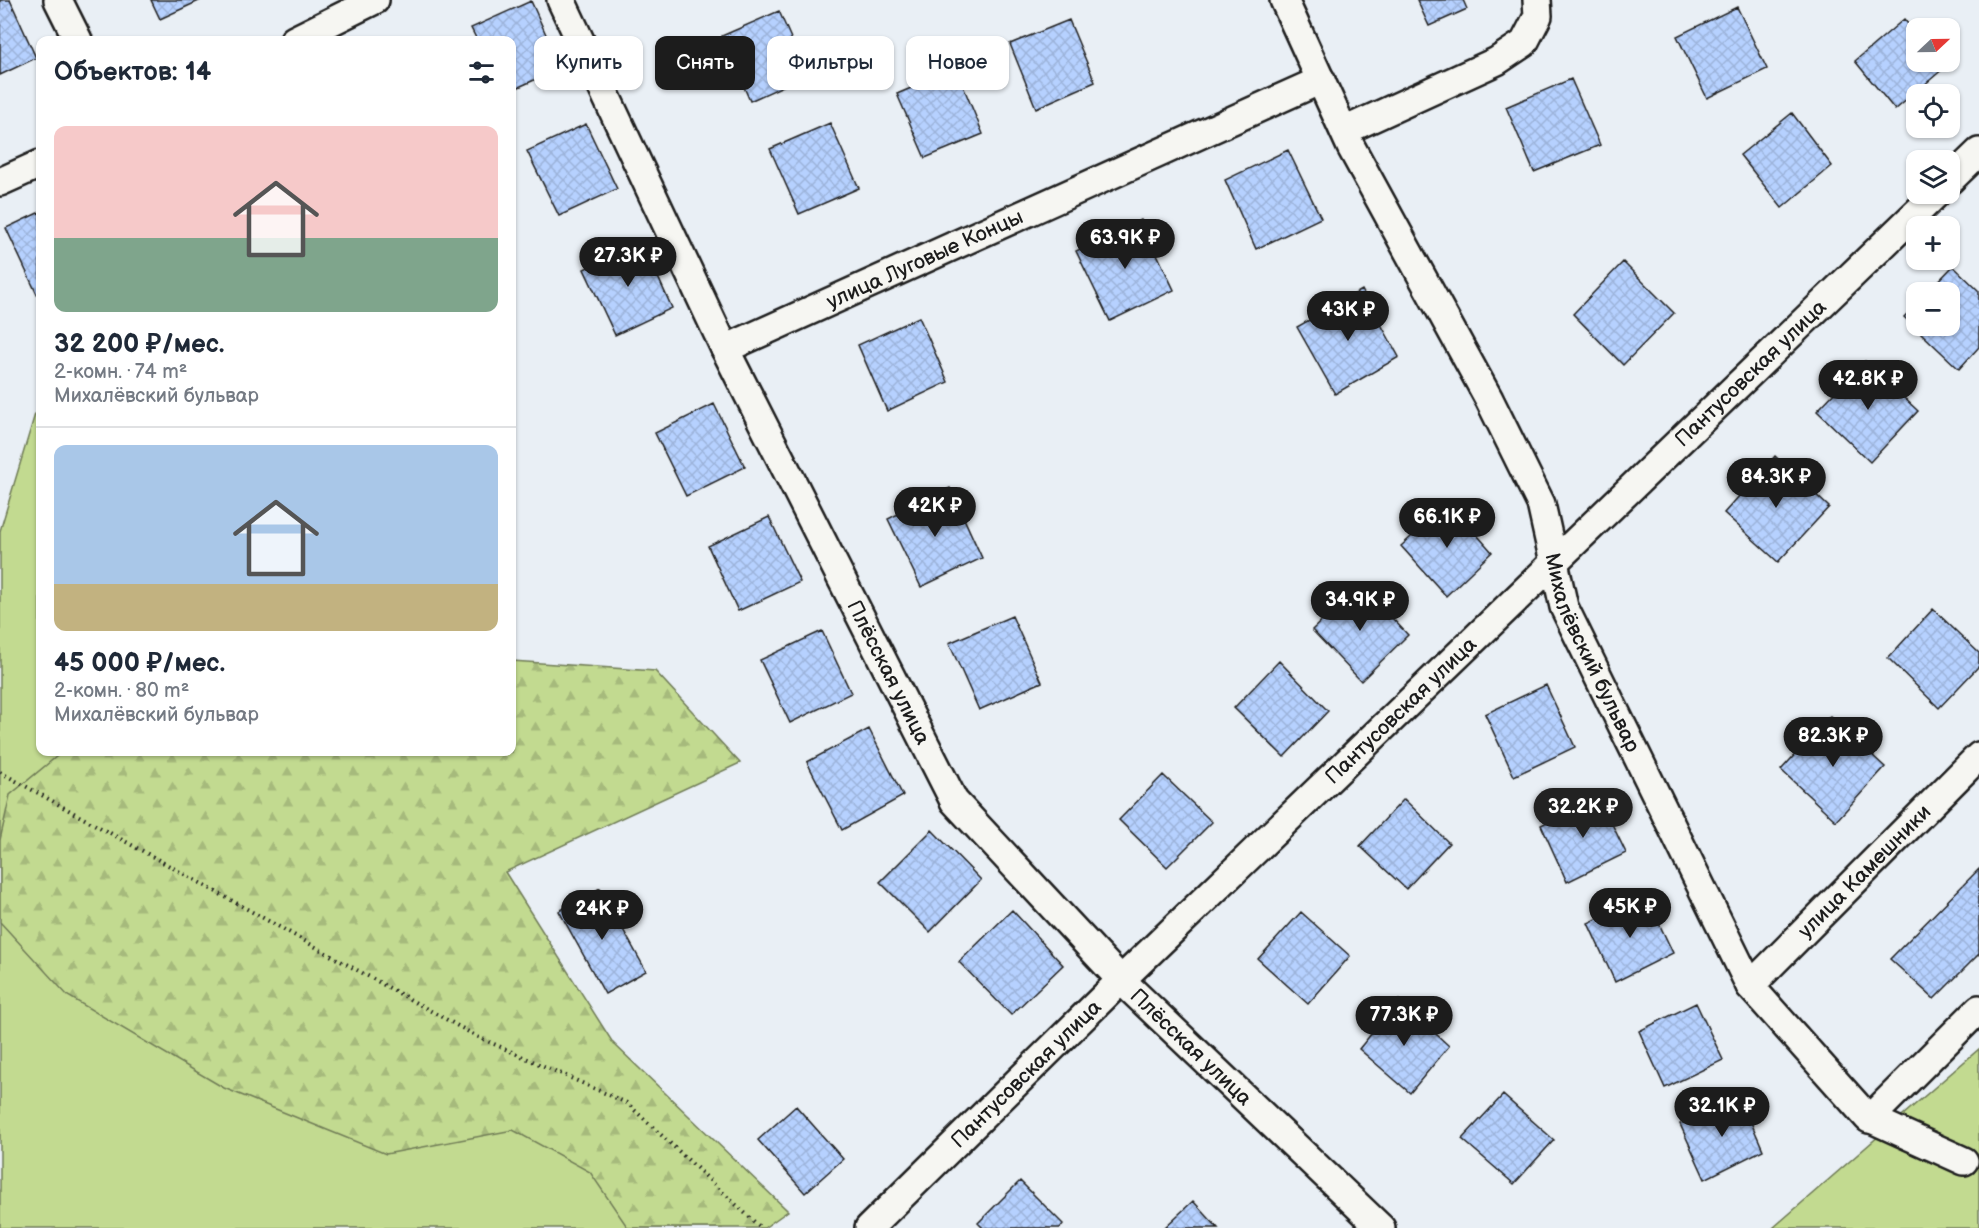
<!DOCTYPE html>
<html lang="ru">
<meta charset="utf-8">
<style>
:root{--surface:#fff;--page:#f6f6f7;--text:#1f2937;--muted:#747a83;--line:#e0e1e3;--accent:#1c1c1c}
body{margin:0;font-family:"Balsamiq Sans",sans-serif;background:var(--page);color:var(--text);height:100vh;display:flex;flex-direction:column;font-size:22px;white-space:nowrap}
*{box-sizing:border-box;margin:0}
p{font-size:20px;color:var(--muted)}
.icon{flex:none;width:33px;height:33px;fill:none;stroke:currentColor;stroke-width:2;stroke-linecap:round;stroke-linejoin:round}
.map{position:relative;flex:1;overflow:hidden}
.drawer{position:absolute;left:36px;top:36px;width:480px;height:720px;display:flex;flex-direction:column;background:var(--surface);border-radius:12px;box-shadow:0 2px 4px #0004}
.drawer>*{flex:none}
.top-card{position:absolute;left:534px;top:36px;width:570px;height:54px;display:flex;gap:12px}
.needle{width:39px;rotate:68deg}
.buttons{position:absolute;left:1906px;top:18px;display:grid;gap:12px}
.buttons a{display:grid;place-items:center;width:54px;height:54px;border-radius:12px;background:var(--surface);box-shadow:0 2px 4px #0004;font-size:30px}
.price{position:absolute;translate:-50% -51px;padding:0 14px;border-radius:21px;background:var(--accent);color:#fff;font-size:20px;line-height:39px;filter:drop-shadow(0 2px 3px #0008)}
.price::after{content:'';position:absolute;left:50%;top:36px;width:18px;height:14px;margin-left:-9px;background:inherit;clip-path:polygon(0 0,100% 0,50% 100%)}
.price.active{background:#222;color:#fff}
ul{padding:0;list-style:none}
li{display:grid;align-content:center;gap:12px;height:318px;padding:0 18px}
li+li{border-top:2px solid var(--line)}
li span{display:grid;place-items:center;height:186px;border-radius:12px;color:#555}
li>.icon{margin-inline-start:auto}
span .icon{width:108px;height:108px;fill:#fffc;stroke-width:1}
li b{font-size:26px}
h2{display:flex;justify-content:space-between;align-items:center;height:72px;padding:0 18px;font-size:26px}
.pill{padding:0 21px;border-radius:12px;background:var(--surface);box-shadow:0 2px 4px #0004;font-size:21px;line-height:54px}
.pill.active{background:var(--accent);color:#fff}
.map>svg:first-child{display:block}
</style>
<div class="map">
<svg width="1979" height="1228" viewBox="0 0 1979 1228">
<defs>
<pattern id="forest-firs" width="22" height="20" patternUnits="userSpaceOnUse" patternTransform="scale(1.5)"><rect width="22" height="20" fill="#c2da90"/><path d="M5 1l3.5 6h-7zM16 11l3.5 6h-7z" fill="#a6ba7c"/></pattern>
<pattern id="building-cross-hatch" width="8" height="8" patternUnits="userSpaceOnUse" patternTransform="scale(1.5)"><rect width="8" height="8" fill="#b6d1ff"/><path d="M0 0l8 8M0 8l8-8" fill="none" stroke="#9cb3da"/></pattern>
</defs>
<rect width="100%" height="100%" fill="#e9eff5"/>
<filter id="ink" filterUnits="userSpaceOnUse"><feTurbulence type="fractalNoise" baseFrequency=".0167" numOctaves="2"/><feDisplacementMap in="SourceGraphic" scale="12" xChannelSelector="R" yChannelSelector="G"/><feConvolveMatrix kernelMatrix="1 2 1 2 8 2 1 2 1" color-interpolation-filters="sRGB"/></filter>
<g filter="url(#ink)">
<path fill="#c2da90" stroke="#6f7b56" stroke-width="1.5" d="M40 412V752H413L722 1228H0V531L35 414Z
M1979 1049V1228H1773Z"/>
<path fill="url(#forest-firs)" stroke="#6f7b56" stroke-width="1.5" d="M512 661 655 671 740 763 505 872 613 1043 788 1211 764 1228H628L590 1172 513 1130 386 1154 224 1088 68 996 0 922V840L10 795 62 752H512Z"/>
<path fill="url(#building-cross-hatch)" stroke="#1c1c1c" stroke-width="1.5" d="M0 0H10L36 58 0 75Z
M151 0H201L160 19Z
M1417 0H1463L1467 9 1429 26Z
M531 1 561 68 512 90V40H477L471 28Z
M1737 7 1767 69 1707 98 1677 36Z
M779 11 807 75 750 101 722 36Z
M1904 19 1917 35V62H1939L1944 68 1895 110 1855 61Z
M1069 20 1095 82 1036 108 1010 44Z
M956 69 983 134 925 158 897 94Z
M1571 79 1600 145 1534 172 1506 107Z
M1792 113 1832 166 1782 208 1740 155Z
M830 123 859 188 799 214 770 149Z
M586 124 617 189 559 216 527 151Z
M1288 150 1321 218 1256 249 1225 180Z
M40 212V301L6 228Z
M1141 220 1174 290 1110 321 1076 251Z
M642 242 672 308 615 335 584 269Z
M1623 262 1674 313 1623 365 1573 314Z
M1953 266 1979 291V347L1959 369 1904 317 1917 304V326H1950V292H1928Z
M1362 290 1399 357 1335 394 1297 327Z
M919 317 948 382 887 411 858 345Z
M1865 361 1918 411 1870 462 1817 411Z
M714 404 745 467 686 496 655 433Z
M1775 456 1829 507 1778 562 1724 513Z
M950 488 982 558 921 587 888 519Z
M1449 503 1492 552 1446 596 1401 546Z
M769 517 800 582 738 611 708 546Z
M1360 584 1408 635 1361 681 1312 630Z
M1933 609 1979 653V666L1939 708 1888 658Z
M1012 616 1042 682 979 710 949 643Z
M822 631 851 693 790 723 760 660Z
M1279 661 1328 711 1284 757 1234 708Z
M1546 685 1575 747 1514 776 1485 714Z
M1830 716 1885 767 1836 821 1781 770Z
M869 729 903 796 842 830 807 762Z
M1163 775 1212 822 1167 867 1119 820Z
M1599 797 1626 853 1567 882 1541 825Z
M1404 799 1449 843 1406 889 1360 846Z
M932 830 981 880 930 932 880 882Z
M1979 869V954L1934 999 1890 959Z
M600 888 646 971 605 994 559 911Z
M1646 896 1673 953 1615 982 1588 923Z
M1012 910 1063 965 1011 1015 959 962Z
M1301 912 1350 956 1308 1004 1258 959Z
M1399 1000 1449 1046 1410 1093 1359 1049Z
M1696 1003 1723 1060 1665 1088 1639 1031Z
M1503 1095 1554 1140 1514 1184 1462 1139Z
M1740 1097 1763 1150 1705 1179 1680 1124Z
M796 1106 843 1159 805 1193 758 1140Z
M1020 1181 1063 1224 1060 1228H983L978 1223Z
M1193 1201 1218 1228H1164Z"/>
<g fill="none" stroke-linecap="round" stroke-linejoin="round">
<defs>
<g id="street">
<path d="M58 0 78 40"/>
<path id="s1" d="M561 0 725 349 954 801 1121 980 1381 1228"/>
<path id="s2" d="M1284 0 1351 147 1489 399 1541 504 1564 607 1750 986 1867 1117 1964 1161"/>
<path d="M294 40 375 0"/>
<path d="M1344 131 1497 61 1524 43 1538 16 1537 0"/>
<path d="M1950 180 1979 152"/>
<path d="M0 182 40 164"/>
<path id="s3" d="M725 349 1321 80"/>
<path id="s4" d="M1750 986 1979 756"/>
<path d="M1869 1119 1979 1009"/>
<path id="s5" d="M869 1228 1121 980 1936 194"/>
</g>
</defs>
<use href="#street" stroke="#1c1c1c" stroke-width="32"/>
<path stroke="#1c1c1c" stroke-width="4" stroke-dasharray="1.5 4.5" stroke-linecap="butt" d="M0 772 476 1036 627 1103 761 1228"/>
<use href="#street" stroke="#f6f6f2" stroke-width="27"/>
</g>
</g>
<g text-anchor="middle" stroke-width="4.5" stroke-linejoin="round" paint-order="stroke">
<g font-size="21" fill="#1c1c1c" stroke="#f6f6f2">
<text dy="7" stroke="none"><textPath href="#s3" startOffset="219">улица Луговые Концы</textPath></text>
<text dy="7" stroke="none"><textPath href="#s5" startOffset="1228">Пантусовская улица</textPath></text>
<text dy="7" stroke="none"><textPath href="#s2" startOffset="724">Михалёвский бульвар</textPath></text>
<text dy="7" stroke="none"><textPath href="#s1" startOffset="748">Плёсская улица</textPath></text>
<text dy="7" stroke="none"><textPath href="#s5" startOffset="742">Пантусовская улица</textPath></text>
<text dy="7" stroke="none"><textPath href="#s4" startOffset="162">улица Камешники</textPath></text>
<text dy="7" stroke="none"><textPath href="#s1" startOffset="1234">Плёсская улица</textPath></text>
<text dy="7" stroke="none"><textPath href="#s5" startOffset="220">Пантусовская улица</textPath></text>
</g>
</g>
</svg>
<div class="buttons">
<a><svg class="needle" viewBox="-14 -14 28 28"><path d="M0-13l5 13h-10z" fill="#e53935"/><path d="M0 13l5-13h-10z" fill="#747a83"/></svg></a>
<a><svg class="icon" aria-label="locate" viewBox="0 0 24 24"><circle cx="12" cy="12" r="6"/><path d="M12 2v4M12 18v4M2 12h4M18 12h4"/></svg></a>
<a><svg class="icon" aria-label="layers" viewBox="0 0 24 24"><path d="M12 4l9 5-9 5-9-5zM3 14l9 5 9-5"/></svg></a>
<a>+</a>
<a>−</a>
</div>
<b class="price" style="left:1125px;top:270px">63.9K ₽</b>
<b class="price" style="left:628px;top:288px">27.3K ₽</b>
<b class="price" style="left:1348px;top:342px">43K ₽</b>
<b class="price" style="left:1868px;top:411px">42.8K ₽</b>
<b class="price" style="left:1776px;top:509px">84.3K ₽</b>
<b class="price" style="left:935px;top:538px">42K ₽</b>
<b class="price" style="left:1447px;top:549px">66.1K ₽</b>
<b class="price" style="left:1360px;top:632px">34.9K ₽</b>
<b class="price" style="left:1833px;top:768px">82.3K ₽</b>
<b class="price active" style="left:1583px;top:839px">32.2K ₽</b>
<b class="price" style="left:1630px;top:939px">45K ₽</b>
<b class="price" style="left:602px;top:941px">24K ₽</b>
<b class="price" style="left:1404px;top:1047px">77.3K ₽</b>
<b class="price" style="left:1722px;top:1138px">32.1K ₽</b>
<div class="top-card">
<a class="pill">Купить</a>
<a class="pill active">Снять</a>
<a class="pill">Фильтры</a>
<a class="pill">Новое</a>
</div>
<section class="drawer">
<h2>Объектов: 14<svg class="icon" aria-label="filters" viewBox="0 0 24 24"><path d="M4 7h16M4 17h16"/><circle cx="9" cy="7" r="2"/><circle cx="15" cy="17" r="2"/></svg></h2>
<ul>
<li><span style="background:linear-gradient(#f6c9c9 60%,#7fa58c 0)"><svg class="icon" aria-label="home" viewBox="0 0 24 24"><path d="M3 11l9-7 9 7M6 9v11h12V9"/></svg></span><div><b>32 200 ₽/мес.</b><p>2-комн. · 74 m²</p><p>Михалёвский бульвар</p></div></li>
<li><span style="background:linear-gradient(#a9c7e8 75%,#c2b280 0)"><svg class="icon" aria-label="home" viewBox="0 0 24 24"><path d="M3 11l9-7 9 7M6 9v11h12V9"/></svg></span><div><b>45 000 ₽/мес.</b><p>2-комн. · 80 m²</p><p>Михалёвский бульвар</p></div></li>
</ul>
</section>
</div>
